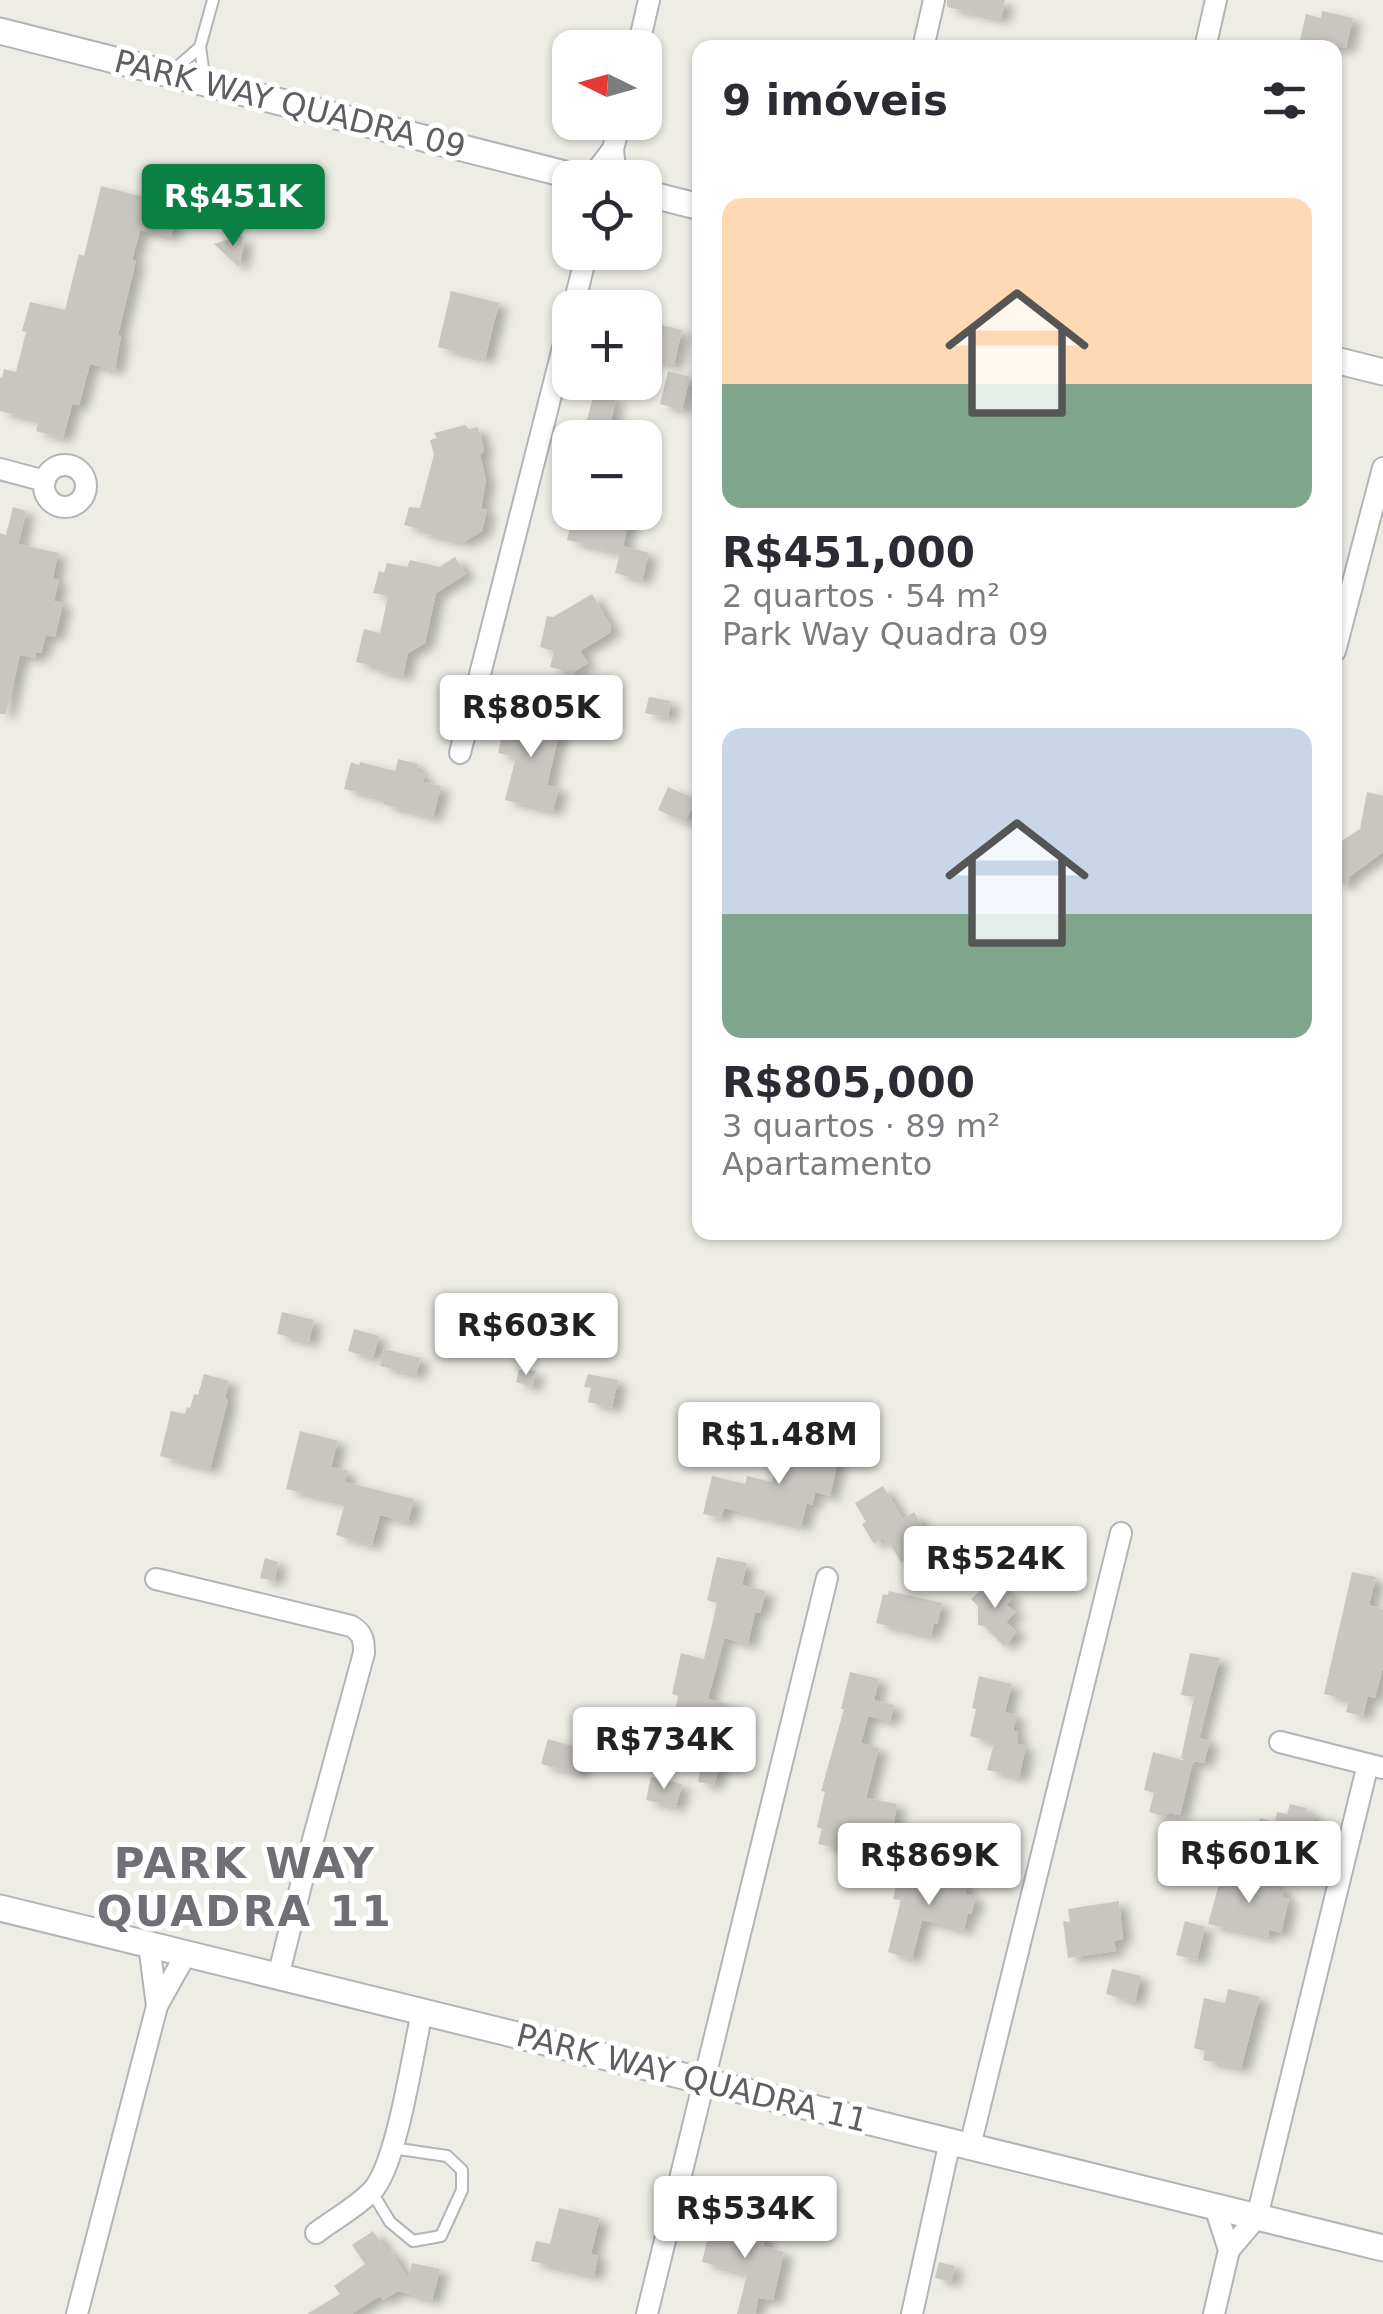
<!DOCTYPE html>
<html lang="pt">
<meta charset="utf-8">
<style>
:root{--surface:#fff;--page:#f7f7f7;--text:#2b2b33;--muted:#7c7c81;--accent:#0b8043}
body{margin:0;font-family:"DejaVu Sans",sans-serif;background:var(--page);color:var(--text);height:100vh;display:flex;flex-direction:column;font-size:38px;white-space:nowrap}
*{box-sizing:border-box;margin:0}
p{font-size:32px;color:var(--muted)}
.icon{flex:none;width:55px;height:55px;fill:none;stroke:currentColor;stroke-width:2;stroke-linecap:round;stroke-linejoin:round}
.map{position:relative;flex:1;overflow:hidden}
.side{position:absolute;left:692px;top:40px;width:650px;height:1200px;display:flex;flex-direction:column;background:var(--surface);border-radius:20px;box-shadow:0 2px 8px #0004}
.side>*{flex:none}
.needle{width:65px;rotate:275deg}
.controls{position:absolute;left:552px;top:30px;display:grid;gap:20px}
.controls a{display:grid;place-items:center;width:110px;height:110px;border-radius:20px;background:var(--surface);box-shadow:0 2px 8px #0004;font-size:50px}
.price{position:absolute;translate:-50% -85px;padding:0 22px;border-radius:10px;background:#fff;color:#222;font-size:32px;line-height:65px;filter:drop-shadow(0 2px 5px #0008)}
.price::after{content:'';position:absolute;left:50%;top:60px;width:30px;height:22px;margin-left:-15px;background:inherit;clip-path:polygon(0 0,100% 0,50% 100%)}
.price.active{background:var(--accent);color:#fff}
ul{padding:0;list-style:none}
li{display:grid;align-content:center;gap:20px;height:530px;padding:0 30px}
li span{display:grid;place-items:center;height:310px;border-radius:20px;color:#555}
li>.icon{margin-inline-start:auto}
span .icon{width:180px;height:180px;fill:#fffc;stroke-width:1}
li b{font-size:42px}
h2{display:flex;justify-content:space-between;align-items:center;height:120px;padding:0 30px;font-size:42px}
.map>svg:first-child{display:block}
</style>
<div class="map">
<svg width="1383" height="2314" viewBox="0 0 1383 2314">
<defs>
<filter id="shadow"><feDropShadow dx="9" dy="5" stdDeviation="5" flood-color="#0004"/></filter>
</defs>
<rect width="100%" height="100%" fill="#edece5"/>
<path fill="#c9c6c1" filter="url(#shadow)" d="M947 0H1005L1001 19 947 7Z
M1322 11 1353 18 1346 48H1298L1306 14 1321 18Z
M101 186 148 198 145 206 176 214 171 237 140 230 132 260H136L118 335 121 336 115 370 90 364 79 405H72L63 438 36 431 39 420 0 411V377L2 378 4 369 16 372 26 332 22 331 30 302 65 310 79 254 84 256Z
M243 235 242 244H244L239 267 214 244Z
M451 291 499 303 485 359 438 347Z
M645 321 682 330 674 365 645 358Z
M668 371 690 377 682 410 660 404Z
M594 394 616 399 608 433 585 427Z
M465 425 469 429 478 427 484 450 480 455 486 480 481 508 487 510 482 531 464 542 422 533 423 530 404 525 409 507 420 508 434 454 430 440 437 438 434 433Z
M13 507 26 511 18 544 58 553 53 579 59 580 54 601 63 603 55 637 46 635 41 653 36 652 35 658 20 655 6 714H0V533L6 535Z
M574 512H631L623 546 649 553 642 580 615 573 620 553 567 540Z
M455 557 466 574 436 593 425 643 408 653 403 676 374 669V666L356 662 364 629 380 633 388 596 373 593 379 571 384 573 387 563 407 567 410 560 439 567Z
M592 594 611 626V632L580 651 588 663 567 676 563 670 550 667 554 651 540 647 547 616 553 617Z
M649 697 671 701 668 718 645 713Z
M508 712 561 725 547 785 559 788 553 811 505 800 516 757 498 753Z
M398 759 418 764 416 772 425 774 423 782 441 786 433 817 383 804 385 799 344 789 351 762 359 765 360 762 395 771Z
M668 787 696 799 685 822 658 810Z
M1367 792 1383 796V852L1349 877 1347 885 1335 882V845L1360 829Z
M282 1312 314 1320 309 1342 277 1334Z
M354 1329 379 1336 373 1358 348 1351Z
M384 1349 421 1358 416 1375 380 1366Z
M519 1370 536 1371 532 1387 516 1382Z
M204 1374 229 1381 225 1399 228 1400 210 1469 160 1456 171 1411 185 1414 187 1407 190 1408 194 1394 198 1395Z
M588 1374 618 1380 612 1408 588 1402 591 1388 584 1387Z
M300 1431 338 1441 331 1467 348 1471 345 1482 414 1499 408 1522 380 1515 372 1545 336 1535 345 1503 286 1489Z
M793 1440 840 1451 830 1496 815 1492 812 1505 807 1503 801 1526 724 1508 721 1518 703 1514 712 1476 745 1484 747 1476 772 1482 775 1471 783 1473 784 1470H786Z
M883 1486 903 1519 914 1512 941 1557 924 1567 919 1559 912 1564 908 1558 901 1562 890 1544 888 1545 883 1538 874 1544 862 1524 866 1522 855 1503Z
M717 1557 747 1563 742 1585 766 1591 760 1613 755 1612 748 1644 724 1638 708 1699 725 1703 721 1721 742 1726 733 1765 720 1762 714 1785 698 1782 706 1743 671 1734 678 1696 672 1694 681 1653 704 1659 717 1603 707 1600Z
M265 1558 278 1562 274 1581 260 1578Z
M1352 1572 1376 1577 1369 1605 1383 1609V1667L1375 1698 1368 1696 1363 1716 1346 1712 1349 1700 1324 1694Z
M993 1579 1013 1598 1006 1605 1016 1612 1006 1622 1017 1632 1004 1646 984 1626 978 1625V1606L971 1599Z
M889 1591 942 1603 937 1624 934 1623 931 1636 876 1623 883 1594 888 1595Z
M1190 1653 1220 1658 1199 1738 1210 1741 1204 1763 1193 1761 1180 1815 1167 1813V1817L1149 1812 1154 1793 1144 1790 1153 1752 1185 1761 1181 1758 1194 1697 1181 1695Z
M850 1672 879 1679 874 1700 894 1705 890 1721 868 1716 861 1743 879 1748 866 1798 897 1804 890 1847 854 1838 851 1851 818 1844 822 1829 817 1827 825 1792 821 1791 844 1709H841Z
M979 1676 1012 1684 1005 1712 1017 1715 1013 1731 1018 1732 1017 1744 1026 1746 1019 1777 987 1770 994 1743 970 1736 976 1709 972 1708Z
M600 1722 613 1726 607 1750 593 1746Z
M548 1739 585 1750 578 1774 541 1764Z
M651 1777 682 1784 676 1807 646 1800Z
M1290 1804 1307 1808 1306 1813 1315 1815 1312 1826 1320 1829 1317 1842 1307 1839 1306 1844 1302 1843 1301 1847 1296 1846V1850L1254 1839 1260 1818 1275 1822 1277 1812 1287 1814Z
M934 1863 949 1866 946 1877 967 1882 965 1894 976 1897 971 1914 968 1913 964 1930 922 1920 912 1959 888 1952 901 1900 893 1899 897 1880 928 1886Z
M1222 1873 1284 1887 1282 1897 1289 1899 1281 1933 1269 1930 1268 1937 1208 1924Z
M1119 1901 1123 1939 1114 1941 1116 1951 1068 1958 1063 1921 1070 1922 1068 1909Z
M1185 1921 1205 1927 1197 1960 1176 1955Z
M1112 1969 1141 1976 1135 2002 1106 1994Z
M1228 1989 1260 1997 1241 2068 1203 2060 1205 2051 1194 2048 1204 1998 1225 2003Z
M559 2208 600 2218 591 2254 598 2256 594 2276 531 2261 536 2241 550 2244Z
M712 2220 766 2233 763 2246 784 2252 773 2300 758 2298 755 2314H737L747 2274 702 2262Z
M373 2231 388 2252 391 2251 408 2279 412 2263 440 2269 432 2300 398 2291 383 2300 380 2296 351 2314H307L340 2294 334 2286 365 2264 352 2245Z
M939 2262 955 2266 951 2282 935 2278Z"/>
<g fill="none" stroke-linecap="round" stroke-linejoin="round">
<defs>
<path id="service" d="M174 70 200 47
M205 82 200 47 213 0
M372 2192 390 2222 413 2241 441 2236 462 2190V2170L447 2156 392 2148"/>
<path id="minor" d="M638 48 649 0
M923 48 934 0
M1205 48 1216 0
M591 178 613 149
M616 178 613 149 620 122
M573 308 587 252
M44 486a21 21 0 1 1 42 0a21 21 0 1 1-42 0Z
M0 469 45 481
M1335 651 1383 468
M460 753 570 320
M156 1579 351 1626C363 1633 364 1640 364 1653L305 1869 278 1977
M1280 1742 1383 1768
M149 1945 157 2006
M970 2146 1121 1533
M1215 2207 1229 2250
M316 2233C334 2219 357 2207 372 2191 397 2165 413 2052 422 2012
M77 2314 157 2006 186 1954
M647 2314 827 1578
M912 2314 950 2141
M1214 2314 1229 2250 1257 2217 1368 1764"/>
<path id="tertiary" d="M0 31 581 178
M645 193 700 207
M1335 360 1383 372
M0 1908 1383 2248"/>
</defs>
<use href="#service" stroke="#b2b4b8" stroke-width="14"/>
<use href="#minor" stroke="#b2b4b8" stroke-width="24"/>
<use href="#tertiary" stroke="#b2b4b8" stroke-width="29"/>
<use href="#service" stroke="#fff" stroke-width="10"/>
<use href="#minor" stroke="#fff" stroke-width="20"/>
<use href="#tertiary" stroke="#fff" stroke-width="25"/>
</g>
<g text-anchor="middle" stroke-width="10" stroke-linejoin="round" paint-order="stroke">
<g font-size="32" fill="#5d5f63" stroke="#fff">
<text transform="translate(290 104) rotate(14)" y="11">PARK WAY QUADRA 09</text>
<text transform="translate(692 2078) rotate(14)" y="11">PARK WAY QUADRA 11</text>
</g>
<g font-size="42" font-weight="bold" letter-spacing="2.5" fill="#6e7075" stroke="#fff">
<text x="245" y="1878">PARK WAY<tspan x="245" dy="48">QUADRA 11</tspan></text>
</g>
</g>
</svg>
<div class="controls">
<a><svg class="needle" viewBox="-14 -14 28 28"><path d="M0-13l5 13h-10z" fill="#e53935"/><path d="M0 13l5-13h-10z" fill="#7c7c81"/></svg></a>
<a><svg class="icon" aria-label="locate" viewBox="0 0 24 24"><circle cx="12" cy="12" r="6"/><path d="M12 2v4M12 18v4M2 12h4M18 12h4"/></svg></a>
<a>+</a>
<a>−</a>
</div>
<b class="price active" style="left:233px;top:249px">R$451K</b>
<b class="price" style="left:531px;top:760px">R$805K</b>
<b class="price" style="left:526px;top:1378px">R$603K</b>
<b class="price" style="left:779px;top:1487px">R$1.48M</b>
<b class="price" style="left:995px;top:1611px">R$524K</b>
<b class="price" style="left:664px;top:1792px">R$734K</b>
<b class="price" style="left:1249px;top:1906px">R$601K</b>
<b class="price" style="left:929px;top:1908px">R$869K</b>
<b class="price" style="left:745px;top:2261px">R$534K</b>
<section class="side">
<h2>9 imóveis<svg class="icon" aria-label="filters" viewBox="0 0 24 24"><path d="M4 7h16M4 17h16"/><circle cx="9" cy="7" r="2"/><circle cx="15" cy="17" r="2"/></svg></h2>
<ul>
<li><span style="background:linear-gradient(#ffd9b3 60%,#7fa58c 0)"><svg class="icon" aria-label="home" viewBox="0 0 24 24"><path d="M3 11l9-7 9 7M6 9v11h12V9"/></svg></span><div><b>R$451,000</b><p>2 quartos · 54 m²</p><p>Park Way Quadra 09</p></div></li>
<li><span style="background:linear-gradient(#c9d6e8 60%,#7fa58c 0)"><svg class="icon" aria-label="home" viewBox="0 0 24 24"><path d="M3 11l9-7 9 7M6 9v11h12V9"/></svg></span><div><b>R$805,000</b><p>3 quartos · 89 m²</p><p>Apartamento</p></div></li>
</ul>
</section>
</div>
